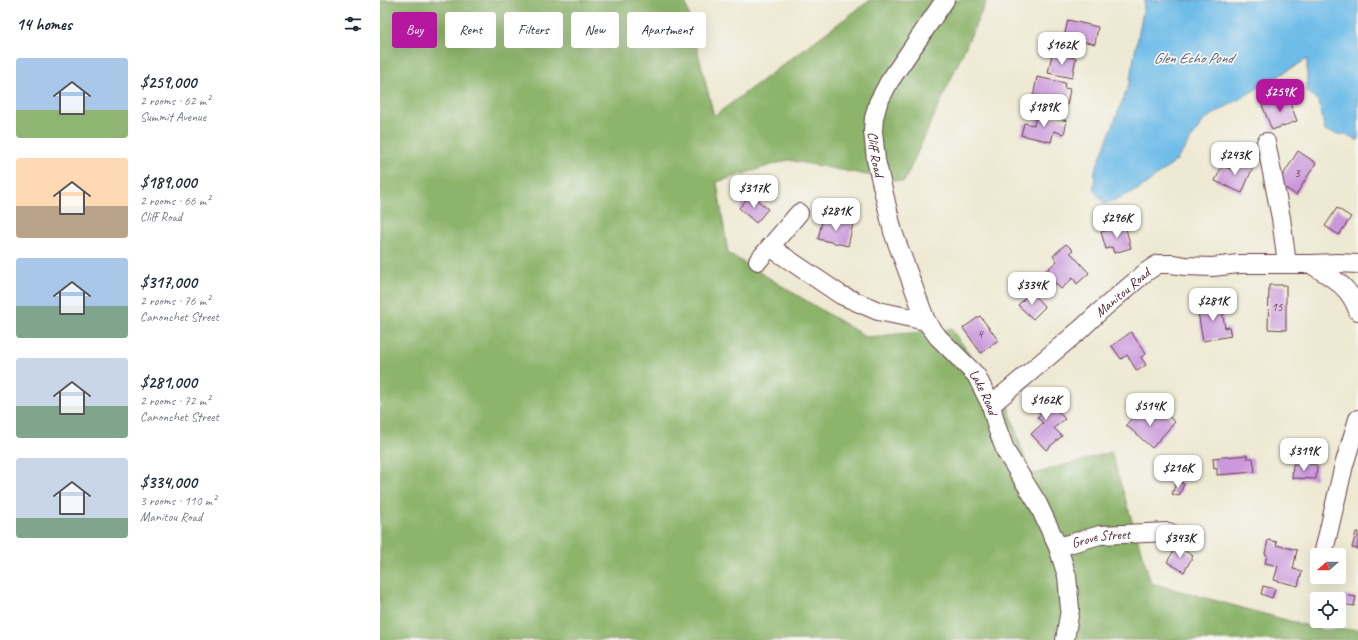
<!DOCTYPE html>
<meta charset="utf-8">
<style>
:root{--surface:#fff;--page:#f2f2f3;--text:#1f2937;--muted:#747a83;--accent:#b5179e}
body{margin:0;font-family:Caveat,sans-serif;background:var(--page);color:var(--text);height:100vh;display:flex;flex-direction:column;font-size:15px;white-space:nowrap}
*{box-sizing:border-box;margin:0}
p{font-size:13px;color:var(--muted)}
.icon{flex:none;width:22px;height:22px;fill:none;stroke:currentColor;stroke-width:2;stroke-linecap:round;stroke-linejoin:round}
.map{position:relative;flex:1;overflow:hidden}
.drawer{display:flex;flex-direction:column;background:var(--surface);width:380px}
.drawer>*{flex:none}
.banner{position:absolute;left:12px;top:12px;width:380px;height:36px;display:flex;gap:8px}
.needle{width:26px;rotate:249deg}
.fabs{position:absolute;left:930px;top:548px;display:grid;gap:8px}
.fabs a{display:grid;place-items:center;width:36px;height:36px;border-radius:4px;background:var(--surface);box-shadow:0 4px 16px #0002;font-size:20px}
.price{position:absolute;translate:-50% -34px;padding:0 9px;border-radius:8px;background:#fff;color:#222;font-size:13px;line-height:26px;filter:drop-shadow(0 1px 2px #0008)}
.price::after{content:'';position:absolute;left:50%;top:24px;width:12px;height:9px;margin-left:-6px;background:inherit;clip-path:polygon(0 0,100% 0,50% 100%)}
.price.current{background:var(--accent);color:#fff}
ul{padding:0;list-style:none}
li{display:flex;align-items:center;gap:12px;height:100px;padding:0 16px}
li span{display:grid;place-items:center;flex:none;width:112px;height:80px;border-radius:4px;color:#555}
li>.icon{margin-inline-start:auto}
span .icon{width:48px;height:48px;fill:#fffc;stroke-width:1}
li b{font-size:17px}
h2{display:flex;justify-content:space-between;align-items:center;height:48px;padding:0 16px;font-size:17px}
.chip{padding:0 14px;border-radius:4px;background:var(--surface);box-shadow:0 4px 16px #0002;font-size:14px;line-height:36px}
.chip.current{background:var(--accent);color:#fff}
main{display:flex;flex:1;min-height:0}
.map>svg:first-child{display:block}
</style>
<main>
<section class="drawer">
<h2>14 homes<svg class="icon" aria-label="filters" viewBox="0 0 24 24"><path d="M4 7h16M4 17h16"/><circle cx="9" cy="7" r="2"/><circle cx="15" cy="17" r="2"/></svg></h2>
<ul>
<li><span style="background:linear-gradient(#a9c7e8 65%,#8fb573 0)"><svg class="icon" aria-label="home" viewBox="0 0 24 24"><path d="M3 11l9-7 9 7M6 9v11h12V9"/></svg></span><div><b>$259,000</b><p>2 rooms · 62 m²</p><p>Summit Avenue</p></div></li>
<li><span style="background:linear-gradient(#ffd9b3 60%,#b9a48a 0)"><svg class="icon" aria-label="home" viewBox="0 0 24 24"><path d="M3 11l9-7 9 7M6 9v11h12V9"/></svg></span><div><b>$189,000</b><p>2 rooms · 66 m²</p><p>Cliff Road</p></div></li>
<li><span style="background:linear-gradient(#a9c7e8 60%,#7fa58c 0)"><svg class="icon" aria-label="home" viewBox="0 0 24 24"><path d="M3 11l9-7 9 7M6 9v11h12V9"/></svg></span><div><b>$317,000</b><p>2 rooms · 76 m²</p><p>Canonchet Street</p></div></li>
<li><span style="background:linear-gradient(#c9d6e8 60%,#7fa58c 0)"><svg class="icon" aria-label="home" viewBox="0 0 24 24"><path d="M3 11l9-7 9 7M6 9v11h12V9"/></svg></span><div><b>$281,000</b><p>2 rooms · 72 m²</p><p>Canonchet Street</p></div></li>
<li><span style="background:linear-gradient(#c9d6e8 75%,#7fa58c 0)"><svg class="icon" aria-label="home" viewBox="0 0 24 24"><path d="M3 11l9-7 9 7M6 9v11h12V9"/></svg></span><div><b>$334,000</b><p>3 rooms · 110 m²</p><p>Manitou Road</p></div></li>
</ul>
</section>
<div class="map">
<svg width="978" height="640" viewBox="0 0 978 640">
<rect width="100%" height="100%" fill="#f6f6f2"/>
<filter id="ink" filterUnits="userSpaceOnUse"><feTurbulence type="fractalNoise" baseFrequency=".025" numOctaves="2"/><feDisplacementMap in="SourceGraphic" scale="8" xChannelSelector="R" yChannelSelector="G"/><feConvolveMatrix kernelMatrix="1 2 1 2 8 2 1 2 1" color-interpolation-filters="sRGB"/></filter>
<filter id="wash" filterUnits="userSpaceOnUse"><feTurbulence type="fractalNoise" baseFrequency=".012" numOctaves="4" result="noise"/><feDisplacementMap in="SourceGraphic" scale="16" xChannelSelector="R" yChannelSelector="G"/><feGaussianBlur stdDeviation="0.9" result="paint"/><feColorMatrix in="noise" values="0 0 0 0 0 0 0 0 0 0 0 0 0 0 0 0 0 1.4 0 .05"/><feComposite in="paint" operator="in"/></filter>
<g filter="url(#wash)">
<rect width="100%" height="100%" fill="#eee9d2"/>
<path fill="#8cb46a" stroke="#6b6a4a" d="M0 0H305L334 116 490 0H607L524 182 408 160 337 182 348 253 486 337 571 329 628 406 650 475 731 452 771 583 943 630 978 629V640H0Z"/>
<path fill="#6ebce8" stroke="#5c6e8a" d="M765 0H978V141L973 137 945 131 939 102 927 91V59L824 120 796 161 759 189 725 204 714 190 715 171 749 84Z"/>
<g id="blocks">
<path fill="#ca98db" d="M688 20 718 27 715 44 684 37Z
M672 54 696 58 692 78 668 73Z
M657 77 685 83 684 88 690 89 687 105 653 97Z
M907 95 917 121 892 130 882 105Z
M657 113 687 121 684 134 674 131 671 142 641 135 644 123 654 125Z
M918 151 936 163 916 195 898 183Z
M854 159 873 167 862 193 835 181 842 166 850 169Z
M371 195 388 209 376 223 359 208Z
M957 208 971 217 959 235 945 226Z
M443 217 473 224 468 246 438 239Z
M745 225 751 248 734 253 732 247 726 249 721 232Z
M686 244 693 250 690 252 709 273 697 284 693 278 681 289 665 272 677 261 673 256Z
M889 285H906V330L888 329Z
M651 292 665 307 653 319 638 305Z
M841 303 845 328 849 327 851 336 823 341 817 307Z
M600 316 618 340 601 353 583 328Z
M751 332 766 354 761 357 766 365 757 371 747 355 741 359 732 346Z
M656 391 660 395 662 393 685 419 674 428 682 436 666 450 651 434 663 423 657 417 661 414 651 403 654 401 650 396Z
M760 409 773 420 781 410 795 422 772 448 746 425Z
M867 455V458H873L875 472 837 475V468L834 469 833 458Z
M913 464 937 465 936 479 912 478Z
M797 481 804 484 799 496 792 494Z
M976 532H978V549L972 548Z
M888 540 897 542 896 545 917 550 913 569 922 571 918 586 894 580 898 566 885 563 887 555 885 554Z
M797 546 813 556 804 572 787 562Z
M883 586 895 589 892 598 881 594Z
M964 595 976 597 974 606 962 604Z"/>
</g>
</g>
<g filter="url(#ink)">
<use href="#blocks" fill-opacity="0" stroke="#633d44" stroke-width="1"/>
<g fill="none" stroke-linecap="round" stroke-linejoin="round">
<defs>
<g id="minor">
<path id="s1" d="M565 0 509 82 498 103 494 118 493 131 496 160 513 232 546 321 558 337 596 375 611 405 617 428 626 452 658 504 678 547 687 576 690 609 685 640"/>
<path d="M886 142 901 218 907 264"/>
<path d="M390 247 461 295 498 311 546 321"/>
<path d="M378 261 419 213"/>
<path d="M931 264C953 279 969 285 978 311"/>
<path id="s2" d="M611 405 701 329 719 312 766 272 778 264H792L805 266 832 267 859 264H931L958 263 978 264"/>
<path id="s3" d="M678 547 720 535 789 532"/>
<path d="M943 555 964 465 978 419"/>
</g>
</defs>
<use href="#minor" stroke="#633d44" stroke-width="20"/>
<use href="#minor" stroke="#fff" stroke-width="18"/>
</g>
</g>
<g text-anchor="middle" stroke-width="3.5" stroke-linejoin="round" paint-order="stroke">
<g font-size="12" fill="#6a3d57">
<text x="917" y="177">3</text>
<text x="897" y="311">15</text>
<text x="600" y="338">4</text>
</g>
<g font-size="14" fill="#4a1f2b" stroke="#f6f6f2">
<text dy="5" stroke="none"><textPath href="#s1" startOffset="175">Cliff Road</textPath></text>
<text dy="5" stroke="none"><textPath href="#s2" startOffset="173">Manitou Road</textPath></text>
<text dy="5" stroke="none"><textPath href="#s1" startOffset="442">Lake Road</textPath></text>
<text dy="5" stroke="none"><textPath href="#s3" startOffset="44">Grove Street</textPath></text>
</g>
<g font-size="15" font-style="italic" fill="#57566d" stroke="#f6f6f2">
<text x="813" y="63">Glen Echo Pond</text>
</g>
</g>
</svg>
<div class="fabs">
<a><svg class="needle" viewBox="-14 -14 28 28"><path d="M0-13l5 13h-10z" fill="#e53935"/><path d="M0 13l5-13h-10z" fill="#747a83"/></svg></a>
<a><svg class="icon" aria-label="locate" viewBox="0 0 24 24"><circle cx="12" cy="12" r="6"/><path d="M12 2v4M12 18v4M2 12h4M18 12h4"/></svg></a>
</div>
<b class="price" style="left:682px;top:66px">$162K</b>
<b class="price current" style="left:900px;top:113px">$259K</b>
<b class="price" style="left:664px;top:128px">$189K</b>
<b class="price" style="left:855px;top:176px">$243K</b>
<b class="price" style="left:374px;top:209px">$317K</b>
<b class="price" style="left:456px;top:232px">$281K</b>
<b class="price" style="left:737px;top:239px">$296K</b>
<b class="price" style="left:652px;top:306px">$334K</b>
<b class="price" style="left:833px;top:322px">$281K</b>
<b class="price" style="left:666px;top:421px">$162K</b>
<b class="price" style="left:770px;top:427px">$514K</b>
<b class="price" style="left:924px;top:472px">$319K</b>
<b class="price" style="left:798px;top:489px">$216K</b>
<b class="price" style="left:800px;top:559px">$343K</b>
<div class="banner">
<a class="chip current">Buy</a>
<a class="chip">Rent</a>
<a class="chip">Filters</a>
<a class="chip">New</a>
<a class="chip">Apartment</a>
</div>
</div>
</main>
